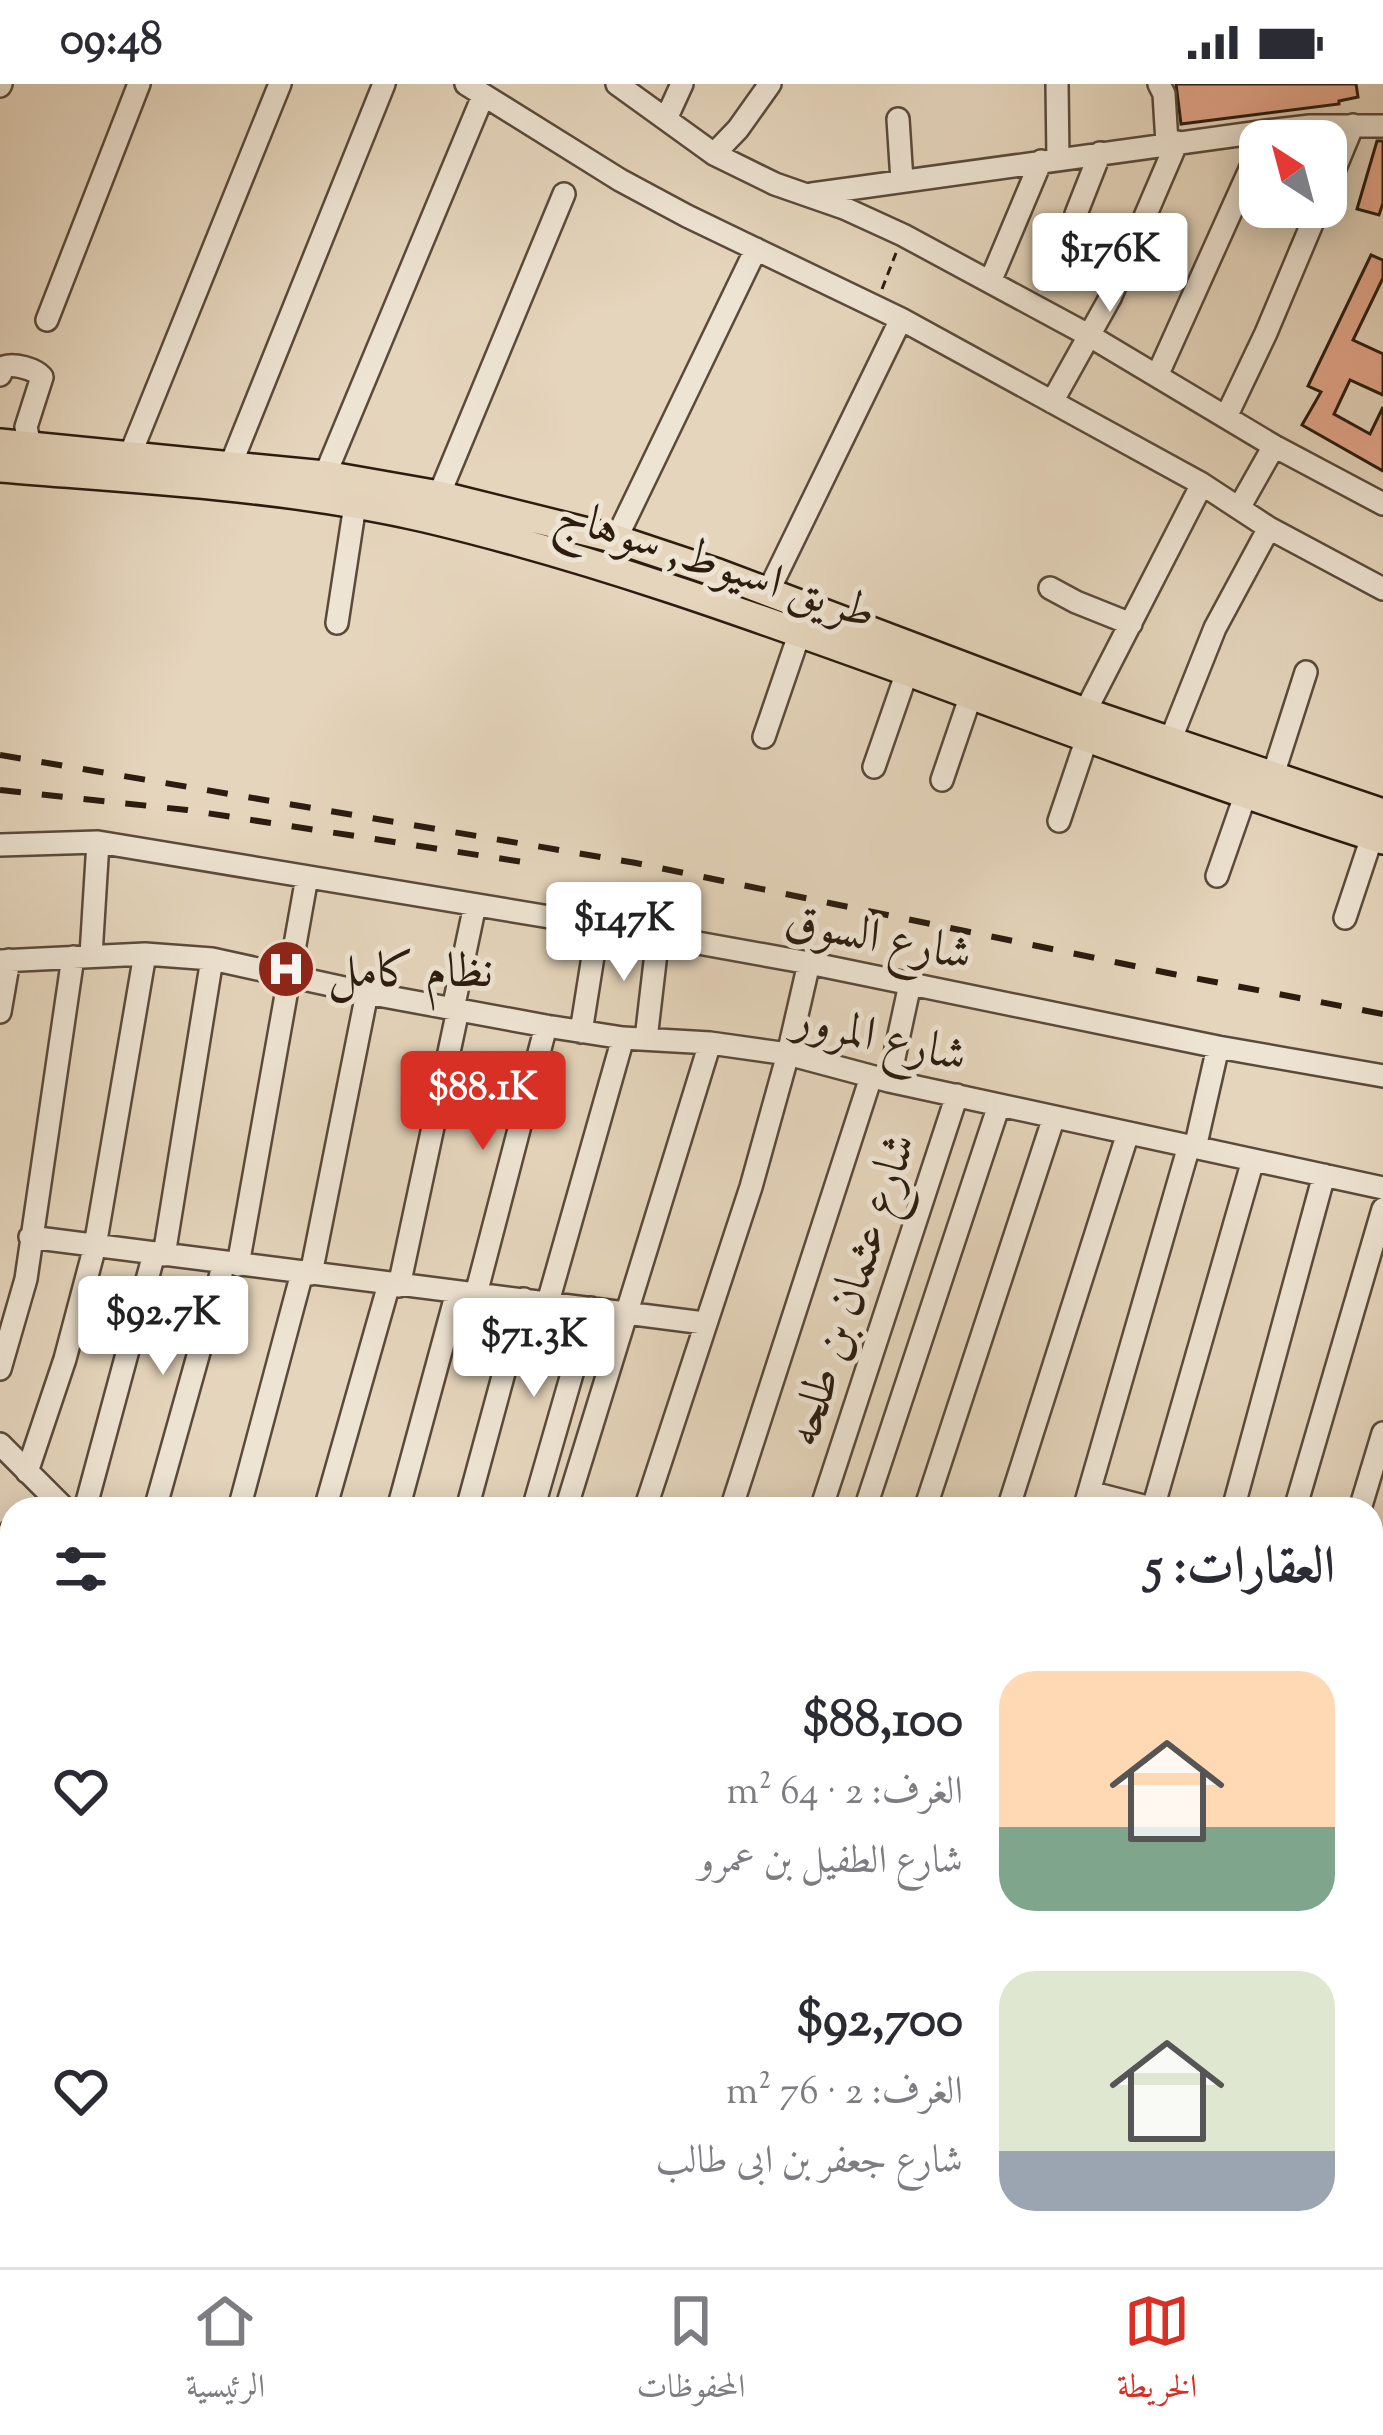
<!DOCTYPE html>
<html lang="ar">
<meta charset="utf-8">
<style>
:root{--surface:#fff;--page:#f2f2f3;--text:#2b2b33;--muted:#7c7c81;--line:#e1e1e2;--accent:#d93025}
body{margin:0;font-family:"Sorts Mill Goudy",Amiri,serif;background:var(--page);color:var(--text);direction:rtl;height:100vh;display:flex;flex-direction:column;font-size:45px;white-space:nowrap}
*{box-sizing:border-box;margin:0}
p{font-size:39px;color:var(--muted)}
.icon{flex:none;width:66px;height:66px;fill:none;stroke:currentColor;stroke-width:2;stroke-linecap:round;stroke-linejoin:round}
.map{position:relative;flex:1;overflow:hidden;direction:ltr}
.sheet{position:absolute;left:0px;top:1413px;width:1383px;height:771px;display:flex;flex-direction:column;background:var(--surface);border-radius:36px 36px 0 0;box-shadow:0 6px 30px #0003;direction:rtl}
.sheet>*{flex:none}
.needle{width:78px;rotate:324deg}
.tools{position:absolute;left:1239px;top:36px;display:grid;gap:24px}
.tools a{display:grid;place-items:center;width:108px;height:108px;border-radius:24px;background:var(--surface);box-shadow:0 6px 30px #0003;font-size:60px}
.price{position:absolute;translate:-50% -102px;padding:0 27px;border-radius:12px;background:#fff;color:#222;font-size:39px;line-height:78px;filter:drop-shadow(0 3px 6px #0008)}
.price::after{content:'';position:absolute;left:50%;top:72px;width:36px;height:27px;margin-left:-18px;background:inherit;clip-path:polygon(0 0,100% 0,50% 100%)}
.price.selected{background:var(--accent);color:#fff}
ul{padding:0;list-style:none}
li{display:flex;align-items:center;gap:36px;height:300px;padding:0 48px}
li span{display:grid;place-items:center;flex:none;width:336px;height:240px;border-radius:36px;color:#555}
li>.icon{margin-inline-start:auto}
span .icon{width:144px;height:144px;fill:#fffc;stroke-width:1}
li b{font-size:51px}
h2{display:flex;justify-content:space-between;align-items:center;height:144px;padding:0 48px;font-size:51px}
.status{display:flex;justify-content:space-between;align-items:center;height:84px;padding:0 60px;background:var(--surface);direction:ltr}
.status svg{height:33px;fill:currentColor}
.tabs{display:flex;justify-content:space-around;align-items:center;height:168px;border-top:3px solid var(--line);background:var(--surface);font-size:33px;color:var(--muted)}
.tabs a{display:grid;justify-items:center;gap:6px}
.tabs .selected{color:var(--accent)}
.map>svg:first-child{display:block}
</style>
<div class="status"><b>09:48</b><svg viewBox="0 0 49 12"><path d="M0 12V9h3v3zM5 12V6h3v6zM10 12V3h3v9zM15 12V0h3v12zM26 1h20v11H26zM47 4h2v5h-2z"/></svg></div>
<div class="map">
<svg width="1383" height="2183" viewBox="0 0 1383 2183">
<rect width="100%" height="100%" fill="#e5d5bc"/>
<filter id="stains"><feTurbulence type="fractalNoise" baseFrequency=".00167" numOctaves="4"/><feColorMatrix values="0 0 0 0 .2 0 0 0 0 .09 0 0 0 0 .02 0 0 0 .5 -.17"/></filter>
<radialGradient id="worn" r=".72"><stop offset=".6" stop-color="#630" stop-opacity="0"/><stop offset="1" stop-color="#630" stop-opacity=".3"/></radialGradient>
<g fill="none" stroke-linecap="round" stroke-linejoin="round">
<path stroke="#98b7b9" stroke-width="21" d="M0 1610 12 1621
M558 2172 569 2183"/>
</g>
<path fill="#e4a78b" stroke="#2b1c0f" stroke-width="3" d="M1176 0H1356L1358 13 1339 17V20L1181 40Z
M1377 57H1383V119L1379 131 1357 125Z
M1371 171 1383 176V194L1353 256 1383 270V311L1350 296 1334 330 1370 350 1383 323V387L1302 341 1321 308 1308 302Z"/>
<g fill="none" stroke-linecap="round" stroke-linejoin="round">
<defs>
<path id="minor" d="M466 0 620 96 687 132 901 235 1202 400 1269 444 1383 505
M617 0 714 70 775 100 844 124 903 151 1090 252 1274 362 1383 420
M1057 0 1058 75
M1159 0 1164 10 1167 59
M0 2 1 0
M666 35 682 0
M898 35 902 97
M714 70 738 45 770 0
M1326 106 1353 41
M812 110 1267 47 1310 42H1383
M1076 130 1100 69
M990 198 1041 77
M47 236 139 0
M0 291 4 283C14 279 35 285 42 293L26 343 30 362
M1157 292 1260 63
M1052 318 1110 214 1177 58
M1226 333 1266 249 1319 123
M130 371 280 0
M231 380 384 0
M325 391 483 12
M439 411 564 110
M1239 424 1274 362
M616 455 756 165
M1050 504 1076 518 1131 540
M768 508 901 235
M337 539 355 421
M1085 628 1202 400
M764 653 800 548
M1170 657 1215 544 1269 444
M874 683 907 588
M1273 691 1306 588
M942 696 971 611
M1059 737 1087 654
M0 761 98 758 598 841 809 879 1218 963 1383 992
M1217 792 1246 709
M1345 834 1372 753
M91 871 98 758
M0 877 145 870 212 875 367 909 546 942 623 954 710 959 788 970 889 997 1383 1104
M453 925 475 821
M0 928 9 876
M581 948 598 841
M646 955 658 852
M889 997 910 900
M1195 1064 1218 963
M30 1153 704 1239
M164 1171 212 875
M238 1181 307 793
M311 1190 367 909
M399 1202 458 926
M476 1210 546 942
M548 1218 623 954
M0 1285 26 1195 73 873
M0 1360 65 1425
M27 1388 65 1275 95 1162 145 870
M1089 1408 1155 1425
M1153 1424 1253 1076
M85 1425 154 1170
M155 1425 224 1179
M239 1425 302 1189
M325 1425 389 1200
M398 1425 457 1208
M467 1425 524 1215
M533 1425 591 1224
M566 1425 710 959
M645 1425 751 1103 788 970 809 879
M731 1425 871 993
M821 1425 957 1011
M865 1425 999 1021
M925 1425 1054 1033
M1008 1425 1128 1049
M1084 1425 1189 1062
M1233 1425 1324 1091
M1295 1425 1383 1125
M1360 1425 1383 1349
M0 1458 12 1445
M1371 1481 1383 1484
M0 1501 12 1513
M1371 1607 1383 1570
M1371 1681 1383 1685
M1371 1747 1383 1751
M1371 1815 1383 1780
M1371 1893 1383 1897
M0 1918 12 1921
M0 2103 12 2068
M1371 2111 1383 2069
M662 2172 673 2183
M40 2183 43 2172
M107 2183 110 2172
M179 2183 182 2172
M259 2183 262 2172
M806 2183 810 2172
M900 2183 903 2172
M978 2183 981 2172
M1044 2183 1048 2172
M1302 2183 1305 2172
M1350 2183 1353 2172"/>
<path id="major" d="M0 359 325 391 439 411 616 455 718 489 1085 628 1383 729
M0 384C142 396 286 402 425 434 594 474 756 533 919 592 1073 649 1227 706 1383 756
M0 1807 12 1819
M359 2172 370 2183
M1076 2172 1121 2183
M1215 2172 1261 2183
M421 2183 432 2172"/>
</defs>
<use href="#minor" stroke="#5a4a3a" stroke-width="26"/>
<use href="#major" stroke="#2b1c0f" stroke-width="32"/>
<path stroke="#2b1c0f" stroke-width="3" stroke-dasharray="9 6" stroke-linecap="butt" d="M882 205 896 169"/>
<use href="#minor" stroke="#eee4d3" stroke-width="21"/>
<use href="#major" stroke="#e5d5bc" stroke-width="27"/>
<path stroke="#2b1c0f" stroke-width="6" stroke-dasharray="21 21" stroke-linecap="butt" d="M0 671 636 779 1173 890 1383 930
M0 706 187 726 523 778"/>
</g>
<defs>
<symbol id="hospital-disc" viewBox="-11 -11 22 22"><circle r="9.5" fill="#8f2418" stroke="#eee4d3"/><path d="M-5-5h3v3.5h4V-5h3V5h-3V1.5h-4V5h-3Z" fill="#fff"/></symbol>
</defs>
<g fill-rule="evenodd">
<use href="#hospital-disc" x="253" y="852" width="66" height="66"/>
</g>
<g text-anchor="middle" stroke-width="10" stroke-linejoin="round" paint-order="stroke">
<g font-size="48" fill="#2b1c0f" stroke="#eee4d3">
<text transform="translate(717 477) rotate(18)" y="17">طريق اسيوط, سوهاج</text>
<text transform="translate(879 851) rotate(11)" y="17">شارع السوق</text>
<text transform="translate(881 951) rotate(13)" y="17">شارع المرور</text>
<text transform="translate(849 1205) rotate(-72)" y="17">شارع عثمان بن طلحه</text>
</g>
<g font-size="48" fill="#2b1c0f" stroke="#eee4d3" text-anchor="start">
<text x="328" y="902">نظام كامل</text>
</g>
</g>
<rect width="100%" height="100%" filter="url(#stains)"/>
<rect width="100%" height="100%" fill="url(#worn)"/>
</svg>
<div class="tools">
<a><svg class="needle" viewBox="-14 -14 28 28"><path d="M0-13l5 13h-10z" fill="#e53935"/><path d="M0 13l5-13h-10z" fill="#7c7c81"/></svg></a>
</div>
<b class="price" style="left:1110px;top:231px">$176K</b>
<b class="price" style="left:624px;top:900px">$147K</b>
<b class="price selected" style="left:483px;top:1069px">$88.1K</b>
<b class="price" style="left:163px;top:1294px">$92.7K</b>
<b class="price" style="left:534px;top:1316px">$71.3K</b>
<section class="sheet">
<h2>العقارات: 5<svg class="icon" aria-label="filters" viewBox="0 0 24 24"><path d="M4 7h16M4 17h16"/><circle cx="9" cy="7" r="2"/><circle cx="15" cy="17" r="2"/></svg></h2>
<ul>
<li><span style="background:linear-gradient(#ffd9b3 65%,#7fa58c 0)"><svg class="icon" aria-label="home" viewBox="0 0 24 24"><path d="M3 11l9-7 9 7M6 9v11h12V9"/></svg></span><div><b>$88,100</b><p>الغرف: 2 · 64 m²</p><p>شارع الطفيل بن عمرو</p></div><svg class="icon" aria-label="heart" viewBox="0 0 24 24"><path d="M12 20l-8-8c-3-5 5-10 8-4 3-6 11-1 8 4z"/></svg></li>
<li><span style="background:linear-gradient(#dfe7d0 75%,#9aa5b1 0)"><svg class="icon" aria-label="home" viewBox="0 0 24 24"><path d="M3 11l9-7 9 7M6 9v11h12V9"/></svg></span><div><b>$92,700</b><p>الغرف: 2 · 76 m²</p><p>شارع جعفر بن ابى طالب</p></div><svg class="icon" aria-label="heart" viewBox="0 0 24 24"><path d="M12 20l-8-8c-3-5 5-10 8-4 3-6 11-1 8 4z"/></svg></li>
</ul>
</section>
</div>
<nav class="tabs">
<a class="selected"><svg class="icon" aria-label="map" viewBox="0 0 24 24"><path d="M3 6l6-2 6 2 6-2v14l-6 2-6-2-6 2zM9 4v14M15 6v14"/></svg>الخريطة</a>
<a><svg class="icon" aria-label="saved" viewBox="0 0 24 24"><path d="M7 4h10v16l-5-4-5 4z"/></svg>المحفوظات</a>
<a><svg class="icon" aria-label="home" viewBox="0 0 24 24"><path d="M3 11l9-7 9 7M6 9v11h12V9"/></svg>الرئيسية</a>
</nav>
